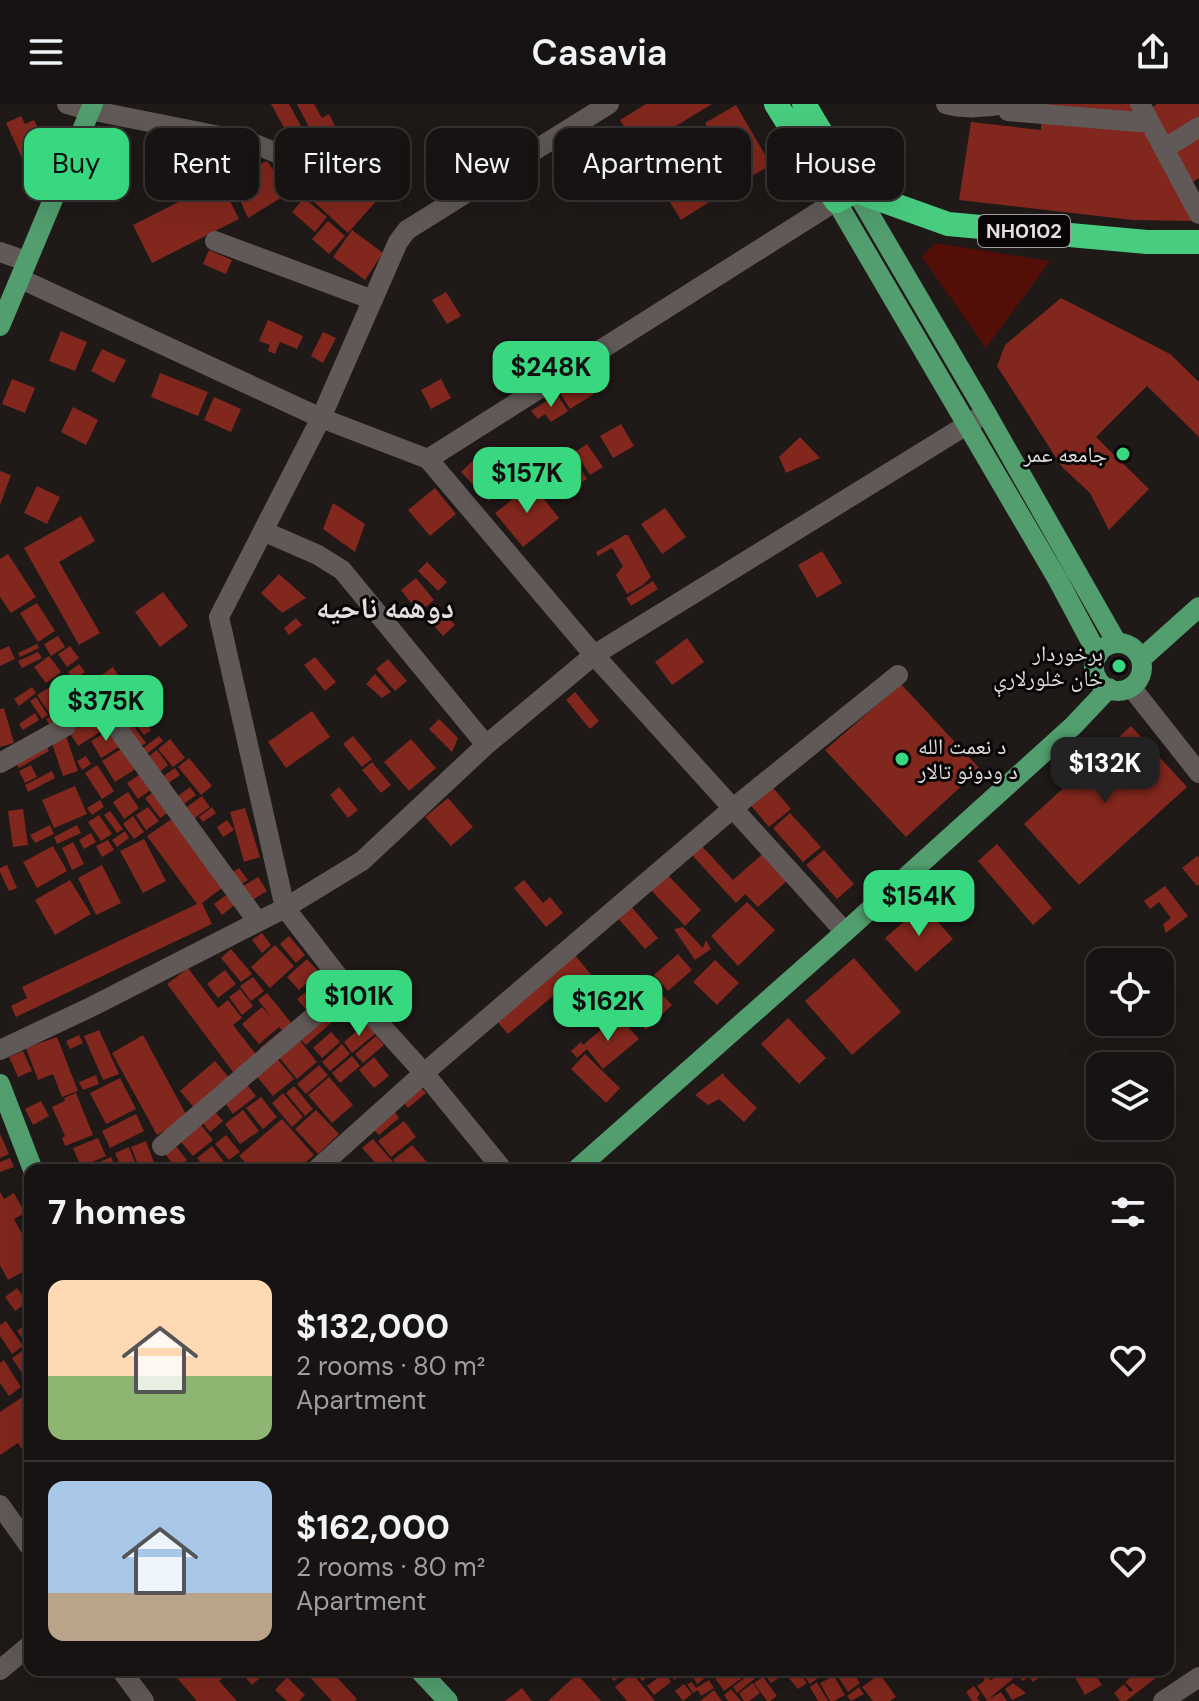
<!DOCTYPE html>
<meta charset="utf-8">
<style>
:root{--surface:#171312;--page:#242020;--text:#f1f3f6;--muted:#9e9e9f;--line:#363232;--accent:#38d880}
body{margin:0;font-family:"DM Sans","Noto Naskh Arabic",sans-serif;background:var(--page);color:var(--text);height:100vh;display:flex;flex-direction:column;font-size:30px;white-space:nowrap}
*{box-sizing:border-box;margin:0}
p{font-size:26px;color:var(--muted)}
.icon{flex:none;width:44px;height:44px;fill:none;stroke:currentColor;stroke-width:2;stroke-linecap:round;stroke-linejoin:round}
.map{position:relative;flex:1;overflow:hidden}
.side{position:absolute;left:24px;top:1060px;width:1150px;height:512px;display:flex;flex-direction:column;background:var(--surface);border-radius:16px;box-shadow:0 8px 32px #0002,0 0 0 2px var(--line)}
.side>*{flex:none}
.top-card{position:absolute;left:24px;top:24px;width:1152px;height:72px;display:flex;gap:16px}
.buttons{position:absolute;left:1086px;top:844px;display:grid;gap:16px}
.buttons a{display:grid;place-items:center;width:88px;height:88px;border-radius:16px;background:var(--surface);box-shadow:0 8px 32px #0002,0 0 0 2px var(--line);font-size:40px}
.price{position:absolute;translate:-50% -68px;padding:0 18px;border-radius:16px;background:var(--accent);color:#111;font-size:26px;line-height:52px;filter:drop-shadow(0 2px 4px #0008)}
.price::after{content:'';position:absolute;left:50%;top:48px;width:24px;height:18px;margin-left:-12px;background:inherit;clip-path:polygon(0 0,100% 0,50% 100%)}
.price.on{background:#222;color:#fff}
ul{padding:0;list-style:none}
li{display:flex;align-items:center;gap:24px;height:200px;padding:0 24px}
li+li{border-top:2px solid var(--line)}
li span{display:grid;place-items:center;flex:none;width:224px;height:160px;border-radius:16px;color:#555}
li>.icon{margin-inline-start:auto}
span .icon{width:96px;height:96px;fill:#fffc;stroke-width:1}
li b{font-size:34px}
h2{display:flex;justify-content:space-between;align-items:center;height:96px;padding:0 24px;font-size:34px}
.chip{padding:0 28px;border-radius:16px;background:var(--surface);box-shadow:0 8px 32px #0002,0 0 0 2px var(--line);font-size:28px;line-height:72px}
.chip.on{background:var(--accent);color:#111}
header{display:flex;justify-content:space-between;align-items:center;height:104px;padding:0 24px;background:var(--surface);font-size:36px;font-weight:600}
.map>svg:first-child{display:block}
</style>
<header><svg class="icon" aria-label="menu" viewBox="0 0 24 24"><path d="M4 6h16M4 12h16M4 18h16"/></svg>Casavia<svg class="icon" aria-label="share" viewBox="0 0 24 24"><path d="M12 15V3M7 8l5-5 5 5M5 13v7h14v-7"/></svg></header>
<div class="map">
<svg width="1199" height="1597" viewBox="0 0 1199 1597">
<rect width="100%" height="100%" fill="#1f1918"/>
<path fill="#530e08" d="M935 139 1050 157 986 244 922 153Z"/>
<path fill="#82271d" d="M271 0H289L301 22 287 29Z
M297 0H314L322 14 329 10 337 26 316 37Z
M646 0H712L638 45 620 16Z
M1041 0H1137L1196 117 1133 116 959 96 971 18 1041 26Z
M1157 0H1199V19L1167 38 1150 5Z
M736 1 771 61 740 79 705 19Z
M21 12 25 20 34 16 48 44 23 56 6 19Z
M699 22 715 48 661 82 644 57Z
M1199 29V74L1191 79 1171 45Z
M720 56 736 81 681 116 665 90Z
M267 57 289 89 248 114 230 74Z
M343 63 378 95 348 129 313 97Z
M220 77 239 115 152 159 133 121Z
M304 94 327 113 315 128 292 108Z
M328 117 345 132 329 150 312 135Z
M352 126 383 149 365 176 333 153Z
M209 146 232 156 226 170 203 160Z
M446 188 461 212 447 220 432 196Z
M1061 194 1170 250 1199 278V333L1147 282 1096 333 1149 385 1109 426 1090 389 1062 363 997 262 1005 241Z
M268 216 303 232 297 245 280 238 275 250 268 247 270 241 259 237Z
M61 227 87 238 75 267 49 257Z
M323 228 336 234 323 259 311 252Z
M102 245 126 256 114 279 91 267Z
M160 269 208 288 198 312 151 293Z
M582 273 594 290 570 305 559 288Z
M12 275 35 284 25 309 2 300Z
M441 275 451 294 431 305 421 286Z
M557 290 568 307 551 318 545 310 538 315 531 307Z
M214 293 241 305 231 328 204 316Z
M73 303 98 316 86 341 61 328Z
M621 320 634 342 613 354 600 332Z
M800 333 820 354 786 369 779 353Z
M587 340 603 363 590 371 575 348Z
M531 344 544 359 518 382 505 367Z
M571 348 587 375 576 382 560 355Z
M481 349 509 379 489 397 461 368Z
M0 367 11 371 0 401Z
M532 380 559 414 523 443 495 409Z
M37 382 60 393 47 420 24 409Z
M435 384 456 410 430 432 408 406Z
M333 399 365 420 355 448 323 425Z
M665 404 686 433 662 450 641 420Z
M81 412 95 437 59 458 100 529 79 541 24 444Z
M625 431H628L651 473 643 481 627 490 616 471 623 462 612 444 598 452 596 448Z
M822 447 842 479 817 494 798 461Z
M8 450 36 493 11 509 0 493V455Z
M427 458 447 478 438 487 418 467Z
M279 470 306 494 282 509 261 489Z
M416 474 434 496 419 509 401 486Z
M653 477 658 485 631 502 626 494Z
M163 488 188 522 160 543 135 508Z
M37 499 55 527 38 538 20 509Z
M436 500 455 521 443 532 424 510Z
M296 514 302 521 289 531 284 524Z
M58 532 65 543 51 552 44 540Z
M687 534 704 558 672 581 655 558Z
M37 540 39 544 20 553 18 549Z
M9 542 15 555 0 562V546Z
M70 542 79 554 67 563 58 550Z
M38 548 42 554 22 564 18 557Z
M49 552 61 568 46 579 34 563Z
M315 553 336 578 325 587 304 561Z
M388 555 407 577 395 587 376 565Z
M79 560 85 568 74 576 68 568Z
M113 563 118 571 102 583 96 575Z
M375 570 391 588 382 594 366 580Z
M84 574 92 585 82 591 75 580Z
M118 576 125 585 110 596 103 587Z
M58 578 70 597 50 610 37 591Z
M901 580 980 665 906 733 825 646Z
M32 583 36 589 19 602 14 595Z
M575 588 599 617 590 625 566 596Z
M137 590 144 600 134 606 127 596Z
M93 592 97 598 81 607 77 601Z
M36 593 48 611 42 615 30 597Z
M125 597 135 610 124 618 114 605Z
M72 600 77 609 51 623 46 615Z
M4 604 14 639 0 643V605Z
M312 607 330 633 286 664 268 638Z
M35 609 39 616 23 626 19 620Z
M102 609 110 622 78 642 69 628Z
M139 611 151 626 144 631 132 616Z
M439 615 458 634 452 648 429 625Z
M130 617 146 639 138 644 123 623Z
M1131 622 1187 683 1079 781 1024 720Z
M111 625 122 641 101 654 91 637Z
M65 629 78 667 63 672 50 634Z
M159 632 163 637 142 654 138 648Z
M353 632 372 655 362 663 343 640Z
M170 635 185 654 173 663 158 645Z
M411 635 436 664 409 687 384 658Z
M44 638 49 647 19 664 14 656Z
M124 643 137 664 115 678 102 657Z
M157 646 168 661 156 671 144 656Z
M86 652 91 660 82 666 77 657Z
M189 654 212 682 201 691 178 663Z
M372 658 391 681 381 689 362 666Z
M31 661 37 673 25 679 19 667Z
M97 661 114 687 102 695 85 669Z
M175 664 180 671 167 680 162 673Z
M52 667 55 674 28 688 25 681Z
M142 669 152 685 138 695 127 679Z
M770 680 791 705 769 723 748 698Z
M75 682 87 710 54 724 42 696Z
M190 683 196 691 184 700 178 692Z
M339 683 358 706 348 714 330 691Z
M157 685 172 706 160 714 145 694Z
M128 688 139 704 124 715 113 698Z
M202 692 210 703 192 716 184 705Z
M448 694 473 723 451 742 425 713Z
M100 696 104 703 92 711 87 704Z
M148 703 159 717 146 726 136 711Z
M212 703 216 709 203 718 199 713Z
M245 704 260 753 244 758 230 708Z
M23 705 28 741 13 743 8 707Z
M110 707 123 725 117 729 104 711Z
M790 709 821 743 803 758 773 724Z
M99 711 112 730 101 737 88 718Z
M133 712 144 728 134 735 123 720Z
M176 712 226 781 202 799 212 820 16 913 11 902 27 894 22 883 197 800 147 732Z
M227 716 234 726 223 733 217 723Z
M50 721 54 730 35 739 30 731Z
M77 721 81 729 57 740 54 733Z
M125 727 129 734 117 743 112 736Z
M91 729 96 738 84 745 79 736Z
M144 735 166 777 143 789 120 747Z
M108 736 114 746 102 753 96 742Z
M73 738 84 760 72 766 62 744Z
M997 740 1052 804 1033 821 978 757Z
M701 741 733 776 766 747 790 774 758 803 745 790 736 799 691 750Z
M53 742 67 767 37 784 23 758Z
M824 746 854 780 837 795 806 761Z
M1197 752 1199 754V780L1197 782 1182 764Z
M7 761 17 784 9 787 0 768V764Z
M102 761 121 799 96 811 78 774Z
M239 764 248 776 240 781 232 769Z
M666 769 701 806 685 822 649 784Z
M258 773 267 787 249 798 240 784Z
M70 776 91 810 55 831 35 796Z
M524 776 543 799 550 793 563 809 546 823 514 784Z
M1165 782 1188 812 1166 829 1163 820 1171 814 1159 798 1150 805 1144 797Z
M229 789 237 799 222 811 214 800Z
M747 798 775 826 738 862 711 832Z
M630 801 658 834 645 845 616 812Z
M923 801 953 835 916 868 885 834Z
M683 823 703 844 706 836 711 845 695 856 674 825Z
M262 829 271 841 262 849 252 836Z
M289 832 305 851 296 859 280 840Z
M275 841 294 862 270 884 251 863Z
M231 845 252 870 241 878 221 854Z
M574 850 616 901 591 922 560 886 508 930 496 916Z
M678 850 692 866 668 887 654 871Z
M854 854 901 908 852 951 805 897Z
M307 855 319 868 299 886 287 873Z
M715 856 739 879 717 901 693 878Z
M188 864 218 904 228 896 242 914 233 921 259 954 236 972 167 880Z
M225 866 236 880 218 894 207 880Z
M253 873 264 887 251 897 240 882Z
M326 874 338 888 325 899 313 884Z
M654 882 672 901 646 926 627 907Z
M240 885 253 902 242 911 229 893Z
M310 885 322 900 310 910 297 895Z
M267 889 296 925 264 950 260 944 282 926 279 923 259 940 242 920 262 903 273 915 258 896Z
M343 891 351 901 306 941 297 932Z
M618 911 639 935 603 965 587 945 577 954 571 947 581 938 583 941Z
M788 914 826 954 799 980 761 940Z
M366 919 375 930 352 949 344 938Z
M99 926 119 970 103 976 84 932Z
M331 928 340 938 322 954 313 944Z
M79 931 83 939 70 945 66 937Z
M143 931 188 1014 157 1031 112 949Z
M376 932 384 941 363 959 355 950Z
M57 933 78 987 62 993 53 970 38 976 26 944Z
M298 934 317 958 297 975 277 951Z
M342 940 350 950 330 967 322 958Z
M23 947 32 967 18 973 9 953Z
M585 950 620 984 606 999 571 965Z
M275 952 294 975 273 992 254 969Z
M352 952 360 962 340 979 332 969Z
M374 953 389 972 374 984 359 966Z
M215 957 232 977 197 1007 180 987Z
M319 961 328 971 306 990 297 980Z
M723 969 724 972 757 1004 744 1018 719 995 708 1001 695 991Z
M96 971 99 980 83 986 79 978Z
M329 973 353 1001 332 1019 308 991Z
M120 974 136 1005 106 1020 90 989Z
M244 977 256 992 233 1010 222 995Z
M294 982 313 1005 305 1012 286 989Z
M420 982 426 989 408 1004 402 997Z
M76 989 93 1031 65 1042 62 1034 65 1032 52 1003 65 997 64 994Z
M283 989 303 1013 292 1023 272 999Z
M261 993 277 1013 263 1025 246 1004Z
M41 997 49 1012 33 1021 25 1005Z
M243 1006 259 1027 240 1040 225 1020Z
M316 1006 339 1030 318 1050 295 1025Z
M394 1007 399 1014 379 1031 373 1025Z
M215 1008 223 1017 210 1028 202 1018Z
M136 1010 144 1027 110 1044 102 1027Z
M282 1015 314 1051 297 1066H252L239 1052Z
M404 1017 416 1033 391 1053 378 1037Z
M201 1021 213 1036 193 1052 181 1038Z
M0 1030 9 1050 0 1054Z
M226 1031 240 1048 229 1056 215 1040Z
M98 1034 106 1052 81 1063 73 1044Z
M373 1035 400 1066H382L362 1044Z
M146 1037 157 1066H140L131 1043Z
M174 1040 187 1056 177 1065 164 1049Z
M412 1041 434 1066H402L393 1056Z
M212 1042 224 1058 213 1066H206L197 1054Z
M129 1043 138 1066H122L115 1049Z
M111 1053 117 1066H81Z
M10 1054 14 1063 0 1068V1058Z
M0 1088 4 1095 14 1089 25 1109 14 1115 30 1144V1164L8 1176 0 1161Z
M17 1184 28 1198 15 1207 5 1193Z
M30 1210V1235L25 1238 17 1227 27 1219 24 1214Z
M6 1217 23 1242 12 1250 0 1232V1221Z
M22 1247 26 1253 30 1250V1263L22 1269 12 1254Z
M4 1256 21 1283 9 1292 0 1279V1259Z
M30 1288V1358L18 1339 0 1351V1308Z
M170 1566H210L213 1569 216 1566H231L219 1577 237 1597H197Z
M239 1566H269L252 1581Z
M306 1566H330L357 1595 355 1597H332L305 1568Z
M605 1566H624L625 1568 614 1577Z
M639 1566H657L642 1577 636 1568Z
M671 1566H699L704 1575 697 1580 689 1566 674 1576 669 1567Z
M726 1566H737L742 1574 724 1587 715 1574Z
M768 1566H784L786 1569 771 1579 764 1569Z
M797 1566 807 1579 798 1585 788 1573Z
M800 1566H814L819 1573 810 1580Z
M841 1566H851L860 1579 848 1588 836 1570Z
M1005 1566 1013 1575 987 1596 1001 1588 1007 1597H986L987 1596 977 1582 984 1577 983 1571 991 1576Z
M1014 1566H1029L1032 1570 1023 1577Z
M1040 1566H1048L1050 1569 1042 1575 1040 1573 1033 1578 1030 1574Z
M1058 1566H1092L1102 1581 1085 1591 1072 1568 1064 1574Z
M1140 1566H1157L1161 1570 1126 1597H1120L1114 1589 1124 1580 1130 1588 1133 1586 1125 1578Z
M753 1567 758 1572 737 1589 733 1583Z
M632 1569 655 1597H627L615 1583Z
M664 1569 671 1578 654 1591 647 1582Z
M577 1570 601 1597H548Z
M880 1570 896 1593 890 1597H873L862 1583Z
M834 1572 845 1591 834 1597H830L820 1579Z
M287 1573 305 1591 299 1597H287L275 1586Z
M763 1573 777 1592 770 1597H767L754 1579Z
M709 1576 714 1584 701 1592 698 1586 693 1589 687 1580 692 1578 696 1584Z
M817 1578 828 1597H818L810 1583Z
M753 1579 760 1589 749 1597H744L739 1589Z
M1013 1579 1026 1589 1012 1596 1005 1585Z
M684 1580 692 1590 683 1597 675 1587Z
M974 1582 980 1590 977 1594 980 1597H972L966 1588Z
M859 1583 864 1590 851 1597 847 1592Z
M522 1584 532 1597H505Z
M731 1585 741 1597H728L724 1591Z
M714 1586 722 1597H700Z"/>
<g fill="none" stroke-linecap="round" stroke-linejoin="round">
<path stroke="#605958" stroke-width="20" d="M67 0 89 6 250 38 279 50 302 87
M946 0C962 5 986 4 1004 0
M1140 0 1199 110
M1008 7 1150 19
M1164 45 1199 23
M215 137 373 196
M0 148 26 157
M21 175 321 314 428 355 836 97
M428 355 594 551 845 828
M263 427 318 451 342 466 486 641
M1131 583 1199 669
M102 596 122 631 258 818
M0 659 66 622
M0 946 93 902 285 804 362 757 486 641 594 551 986 309
M162 1042 347 884
M316 1066 424 969 732 705 898 571
M503 1066 424 969 347 884 285 804 219 513 321 314 398 138 407 126 609 0
M0 1401 30 1443
M0 1566 30 1541
M121 1566 144 1597
M1163 1597 1199 1573"/>
<path stroke="#529e6f" stroke-width="20" d="M856 87 986 309 1117 539
M836 97 1058 476 1098 551
M0 222 93 0
M1094 563a24 24 0 1 1 48 0a24 24 0 1 1-48 0Z
M1141 555 1199 503
M0 980 33 1066
M576 1066 845 828 1073 622 1109 584
M419 1566 448 1597"/>
<path stroke="#48cc7f" stroke-width="24" d="M776 0 836 97 856 87
M804 0 856 87 948 120 1147 138H1199"/>
</g>
<g fill="#38d880" stroke="#070505" stroke-width="3">
<circle cx="1123" cy="350" r="8"/>
<circle cx="1119" cy="562" r="8"/>
<circle cx="902" cy="655" r="8"/>
</g>
<g text-anchor="middle" stroke-width="6" stroke-linejoin="round" paint-order="stroke">
<rect fill="#070505" stroke="#a19e9d" stroke-width="2" x="978" y="111" width="92" height="32" rx="6"/>
<g font-size="20" font-weight="bold" fill="#e3dfde">
<text x="1024" y="134">NH0102</text>
</g>
<g font-size="22" fill="#e3dfde" stroke="#070505" text-anchor="end">
<text x="1107" y="358">جامعه عمر</text>
<text x="1103" y="557">برخوردار<tspan x="1103" dy="25">خان څلورلارې</tspan></text>
<text x="918" y="650" text-anchor="start">د نعمت الله<tspan x="918" dy="25">د ودونو تالار</tspan></text>
</g>
<g font-size="30" font-weight="bold" fill="#e3dfde" stroke="#070505">
<text x="385" y="514">دوهمه ناحیه</text>
</g>
</g>
</svg>
<div class="buttons">
<a><svg class="icon" aria-label="locate" viewBox="0 0 24 24"><circle cx="12" cy="12" r="6"/><path d="M12 2v4M12 18v4M2 12h4M18 12h4"/></svg></a>
<a><svg class="icon" aria-label="layers" viewBox="0 0 24 24"><path d="M12 4l9 5-9 5-9-5zM3 14l9 5 9-5"/></svg></a>
</div>
<b class="price" style="left:551px;top:305px">$248K</b>
<b class="price" style="left:527px;top:411px">$157K</b>
<b class="price" style="left:106px;top:639px">$375K</b>
<b class="price on" style="left:1105px;top:701px">$132K</b>
<b class="price" style="left:919px;top:834px">$154K</b>
<b class="price" style="left:359px;top:934px">$101K</b>
<b class="price" style="left:608px;top:939px">$162K</b>
<div class="top-card">
<a class="chip on">Buy</a>
<a class="chip">Rent</a>
<a class="chip">Filters</a>
<a class="chip">New</a>
<a class="chip">Apartment</a>
<a class="chip">House</a>
</div>
<section class="side">
<h2>7 homes<svg class="icon" aria-label="filters" viewBox="0 0 24 24"><path d="M4 7h16M4 17h16"/><circle cx="9" cy="7" r="2"/><circle cx="15" cy="17" r="2"/></svg></h2>
<ul>
<li><span style="background:linear-gradient(#ffd9b3 60%,#8fb573 0)"><svg class="icon" aria-label="home" viewBox="0 0 24 24"><path d="M3 11l9-7 9 7M6 9v11h12V9"/></svg></span><div><b>$132,000</b><p>2 rooms · 80 m²</p><p>Apartment</p></div><svg class="icon" aria-label="heart" viewBox="0 0 24 24"><path d="M12 20l-8-8c-3-5 5-10 8-4 3-6 11-1 8 4z"/></svg></li>
<li><span style="background:linear-gradient(#a9c7e8 70%,#b9a48a 0)"><svg class="icon" aria-label="home" viewBox="0 0 24 24"><path d="M3 11l9-7 9 7M6 9v11h12V9"/></svg></span><div><b>$162,000</b><p>2 rooms · 80 m²</p><p>Apartment</p></div><svg class="icon" aria-label="heart" viewBox="0 0 24 24"><path d="M12 20l-8-8c-3-5 5-10 8-4 3-6 11-1 8 4z"/></svg></li>
</ul>
</section>
</div>
